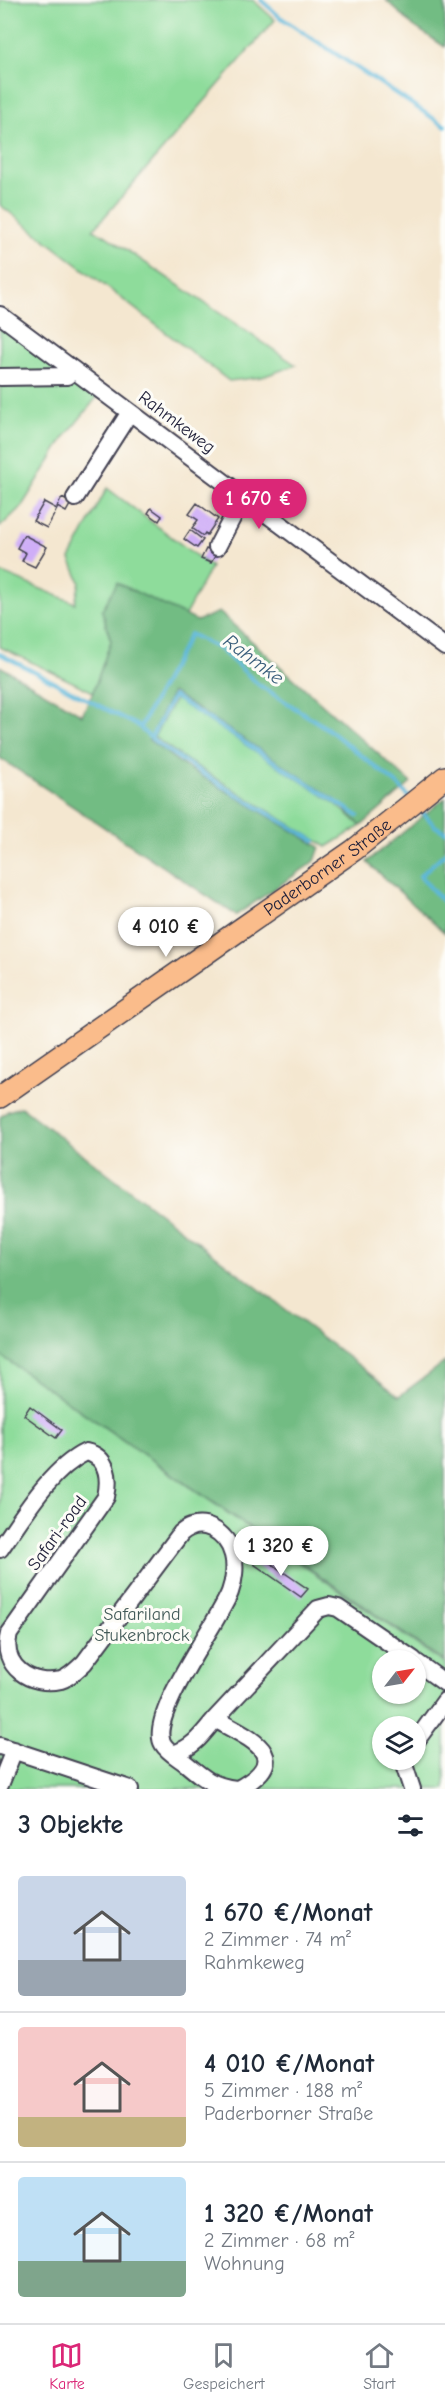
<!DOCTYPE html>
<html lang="de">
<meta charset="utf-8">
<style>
:root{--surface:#fff;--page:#f6f6f7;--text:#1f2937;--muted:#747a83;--line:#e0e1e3;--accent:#db2777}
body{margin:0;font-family:"Comic Neue",sans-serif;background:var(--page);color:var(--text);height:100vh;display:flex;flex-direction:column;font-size:22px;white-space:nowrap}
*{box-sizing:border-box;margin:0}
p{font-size:20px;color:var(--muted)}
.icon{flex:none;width:33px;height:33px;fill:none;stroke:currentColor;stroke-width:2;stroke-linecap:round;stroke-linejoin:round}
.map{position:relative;height:1789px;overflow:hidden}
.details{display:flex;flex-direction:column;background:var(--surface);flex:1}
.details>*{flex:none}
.needle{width:39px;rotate:59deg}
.controls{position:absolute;left:372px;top:1650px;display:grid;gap:12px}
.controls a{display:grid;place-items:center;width:54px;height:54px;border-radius:50%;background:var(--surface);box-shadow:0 2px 4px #0004;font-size:30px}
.price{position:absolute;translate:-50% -51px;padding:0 14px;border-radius:21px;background:#fff;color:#222;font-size:20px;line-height:39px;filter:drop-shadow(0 2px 3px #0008)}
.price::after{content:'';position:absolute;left:50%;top:36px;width:18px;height:14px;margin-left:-9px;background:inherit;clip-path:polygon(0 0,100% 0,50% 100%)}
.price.active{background:var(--accent);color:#fff}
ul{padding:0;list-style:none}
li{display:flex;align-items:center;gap:18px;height:150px;padding:0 18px}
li+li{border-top:2px solid var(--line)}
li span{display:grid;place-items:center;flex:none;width:168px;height:120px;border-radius:6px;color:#555}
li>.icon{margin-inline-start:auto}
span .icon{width:72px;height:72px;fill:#fffc;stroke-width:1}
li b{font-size:26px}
h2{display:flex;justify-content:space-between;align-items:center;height:72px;padding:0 18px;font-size:26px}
.tab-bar{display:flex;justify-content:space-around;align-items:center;height:84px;border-top:2px solid var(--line);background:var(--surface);font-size:16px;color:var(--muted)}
.tab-bar a{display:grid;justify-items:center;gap:3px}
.tab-bar .active{color:var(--accent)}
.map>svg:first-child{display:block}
</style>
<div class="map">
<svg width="445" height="1789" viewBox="0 0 445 1789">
<rect width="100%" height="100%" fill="#fdfcf7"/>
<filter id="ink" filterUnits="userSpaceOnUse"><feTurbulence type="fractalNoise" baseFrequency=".0167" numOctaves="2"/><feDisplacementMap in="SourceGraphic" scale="12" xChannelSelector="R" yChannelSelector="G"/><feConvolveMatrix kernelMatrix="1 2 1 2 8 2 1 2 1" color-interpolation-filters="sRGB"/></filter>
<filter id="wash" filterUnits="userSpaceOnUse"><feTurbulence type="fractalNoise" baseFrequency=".008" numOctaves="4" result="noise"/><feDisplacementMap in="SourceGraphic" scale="24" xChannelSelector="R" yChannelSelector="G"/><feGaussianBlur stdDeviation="1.35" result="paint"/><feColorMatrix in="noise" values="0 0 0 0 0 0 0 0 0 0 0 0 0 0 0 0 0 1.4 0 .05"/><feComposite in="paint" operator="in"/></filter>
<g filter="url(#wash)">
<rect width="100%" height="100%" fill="#f4e7d0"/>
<path fill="#8edc9b" stroke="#587f6b" stroke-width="1.5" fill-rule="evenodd" d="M0 0H253L275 20 93 230 103 234 296 365 262 377 229 381 0 205Z
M0 323 56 365 53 373 0 372Z
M0 386H80L98 396 64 438 22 506 0 527Z
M107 488 211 567 184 617 117 583 105 623 111 641 93 692 0 647V572L75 603 80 582 70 559Z
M175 699 336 804 361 826 327 847 188 761 154 737Z
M0 1355 445 1664V1789H0ZM382 1660H416V1694H382ZM382 1726H416V1760H382Z"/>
<path fill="#72bc83" stroke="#4a6f5f" stroke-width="1.5" d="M386 0H445V47L412 25Z
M117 583 197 621 219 612 411 783 361 826 335 799 172 692 149 740 183 765 320 847 315 861 236 915 0 758V666L82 715 93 692 111 641 102 610Z
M445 798V933L367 862Z
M21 1107 399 1396 445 1362V1662L0 1355V1117L8 1111Z"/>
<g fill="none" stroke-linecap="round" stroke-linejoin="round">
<path stroke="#5cb7da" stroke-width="4" d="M261 0 280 17 445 126
M0 654 140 727 190 634 221 650 259 685 328 729 397 784 408 796
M140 727C147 744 290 826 315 841
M151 738 173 696 358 816
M417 806 435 826 445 832
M445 853 420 876 445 904"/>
</g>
<g id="blocks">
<path fill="#cfaef7" d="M62 498 71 503 66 512 57 507Z
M44 502 57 509 47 528 33 521Z
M197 503 218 519 207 535 205 533 203 536 192 528 198 520 189 514Z
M151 508 162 516 159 521 148 513Z
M190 530 203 540 197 548 184 539Z
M24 535 47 547 35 567 22 561 26 553 17 548Z
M206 549 216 554 211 563 201 559Z
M30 1406 62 1430 56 1438 24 1415Z
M260 1556 308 1589 301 1597 254 1564Z"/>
</g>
</g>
<g filter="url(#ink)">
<use href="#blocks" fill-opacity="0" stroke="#424051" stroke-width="1.5"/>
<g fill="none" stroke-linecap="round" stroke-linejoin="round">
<defs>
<path id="minor" d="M0 315 445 647
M0 377 67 376 74 370
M75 498 130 412
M217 547 243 497
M0 1549C22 1518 50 1469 86 1452 108 1457 110 1478 106 1497L9 1634C0 1666 31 1687 61 1680 70 1677 77 1669 84 1663L181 1533C201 1515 227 1532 233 1555 236 1566 234 1581 230 1592 220 1620 146 1718 163 1744 167 1751 177 1757 184 1762 202 1777 211 1786 236 1789
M416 1662 445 1683
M416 1741 445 1701
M0 1746 130 1789
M173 1754C193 1748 202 1735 215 1719
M406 1760 404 1765 412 1789
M0 1785 14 1750
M238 1789C297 1756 248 1738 215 1719L318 1609 329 1606 338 1608 414 1660"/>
<g id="major">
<path id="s1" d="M0 1097 354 850 445 777"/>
</g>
</defs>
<use href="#minor" stroke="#424051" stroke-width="20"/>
<use href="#major" stroke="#424051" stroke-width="24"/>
<use href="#minor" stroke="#fff" stroke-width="16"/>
<use href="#major" stroke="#fabc8b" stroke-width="21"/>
</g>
</g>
<g text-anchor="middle" stroke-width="6" stroke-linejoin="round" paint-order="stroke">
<g font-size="18" fill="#22223b" stroke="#fdfcf7">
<text transform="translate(177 422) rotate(37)" y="6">Rahmkeweg</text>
<text dy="6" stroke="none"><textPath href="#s1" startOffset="400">Paderborner Straße</textPath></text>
<text transform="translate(57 1533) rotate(-54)" y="6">Safari-road</text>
</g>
<g font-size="18" fill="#425a58" stroke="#fdfcf7">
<text x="142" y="1620">Safariland<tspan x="142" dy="21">Stukenbrock</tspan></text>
</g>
<g font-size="20" font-style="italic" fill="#395e7b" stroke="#fdfcf7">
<text transform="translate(254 659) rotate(37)" y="7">Rahmke</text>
</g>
</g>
</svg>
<div class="controls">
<a><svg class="needle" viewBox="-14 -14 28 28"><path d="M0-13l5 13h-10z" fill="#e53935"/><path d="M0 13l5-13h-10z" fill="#747a83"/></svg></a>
<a><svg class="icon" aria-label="layers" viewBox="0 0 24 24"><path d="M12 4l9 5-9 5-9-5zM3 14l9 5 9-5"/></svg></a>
</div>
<b class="price active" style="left:259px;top:530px">1 670 €</b>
<b class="price" style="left:166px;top:958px">4 010 €</b>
<b class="price" style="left:281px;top:1577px">1 320 €</b>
</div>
<section class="details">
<h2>3 Objekte<svg class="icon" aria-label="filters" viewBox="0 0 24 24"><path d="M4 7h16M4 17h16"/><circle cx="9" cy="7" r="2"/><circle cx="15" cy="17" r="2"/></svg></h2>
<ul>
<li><span style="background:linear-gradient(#c9d6e8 70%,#9aa5b1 0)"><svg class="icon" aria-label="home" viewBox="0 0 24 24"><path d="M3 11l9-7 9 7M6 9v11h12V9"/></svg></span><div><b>1 670 €/Monat</b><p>2 Zimmer · 74 m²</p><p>Rahmkeweg</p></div></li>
<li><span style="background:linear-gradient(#f6c9c9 75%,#c2b280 0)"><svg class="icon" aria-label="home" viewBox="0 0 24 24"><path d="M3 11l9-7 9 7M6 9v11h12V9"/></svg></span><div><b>4 010 €/Monat</b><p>5 Zimmer · 188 m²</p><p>Paderborner Straße</p></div></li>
<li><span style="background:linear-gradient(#bfe0f5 70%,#7fa58c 0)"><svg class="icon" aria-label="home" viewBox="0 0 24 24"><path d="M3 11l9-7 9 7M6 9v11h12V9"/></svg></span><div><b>1 320 €/Monat</b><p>2 Zimmer · 68 m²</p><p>Wohnung</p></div></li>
</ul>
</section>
<nav class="tab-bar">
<a class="active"><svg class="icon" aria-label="map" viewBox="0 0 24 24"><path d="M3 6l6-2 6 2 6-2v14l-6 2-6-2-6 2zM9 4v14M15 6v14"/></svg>Karte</a>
<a><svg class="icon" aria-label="saved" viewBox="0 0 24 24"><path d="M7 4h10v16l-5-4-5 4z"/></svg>Gespeichert</a>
<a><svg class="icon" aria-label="home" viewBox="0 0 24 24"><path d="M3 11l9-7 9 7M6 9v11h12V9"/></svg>Start</a>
</nav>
